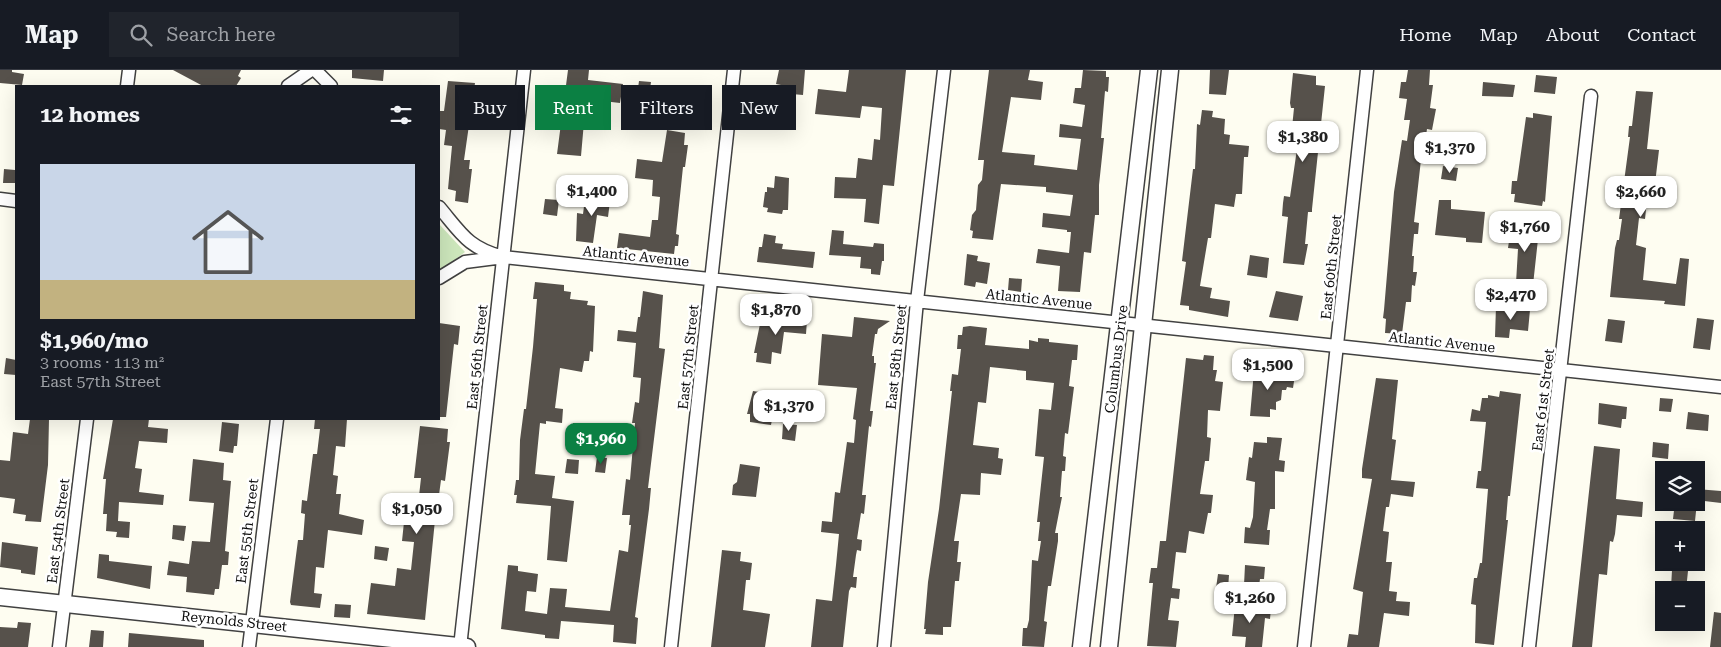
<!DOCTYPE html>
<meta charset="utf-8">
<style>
:root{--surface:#171b24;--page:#20242c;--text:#f1f3f6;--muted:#9ea1a6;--line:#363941;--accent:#0b8043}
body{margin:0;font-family:"Roboto Serif",serif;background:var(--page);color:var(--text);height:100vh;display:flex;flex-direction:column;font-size:19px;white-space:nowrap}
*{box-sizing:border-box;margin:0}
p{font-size:16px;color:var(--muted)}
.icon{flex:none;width:28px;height:28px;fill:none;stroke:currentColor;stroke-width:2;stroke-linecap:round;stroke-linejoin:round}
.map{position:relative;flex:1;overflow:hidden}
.sheet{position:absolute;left:15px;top:15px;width:425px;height:335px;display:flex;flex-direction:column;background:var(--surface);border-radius:0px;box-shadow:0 5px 20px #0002}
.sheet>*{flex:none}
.hud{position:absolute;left:455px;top:15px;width:475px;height:45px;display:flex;gap:10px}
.buttons{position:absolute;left:1655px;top:391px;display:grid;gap:10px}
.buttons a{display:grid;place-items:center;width:50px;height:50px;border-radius:0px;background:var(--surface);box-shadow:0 5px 20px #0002;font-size:25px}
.price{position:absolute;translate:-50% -42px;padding:0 11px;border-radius:10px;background:#fff;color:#222;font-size:16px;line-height:32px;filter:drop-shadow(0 1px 2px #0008)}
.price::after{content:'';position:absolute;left:50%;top:30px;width:15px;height:11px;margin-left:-8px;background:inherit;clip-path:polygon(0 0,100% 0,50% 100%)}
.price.active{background:var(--accent);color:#fff}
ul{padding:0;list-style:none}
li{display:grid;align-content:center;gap:10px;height:265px;padding:0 25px}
li span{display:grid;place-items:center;height:155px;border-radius:0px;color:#555}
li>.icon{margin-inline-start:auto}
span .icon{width:90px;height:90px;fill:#fffc;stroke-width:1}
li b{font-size:21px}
h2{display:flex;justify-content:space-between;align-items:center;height:60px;padding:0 25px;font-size:21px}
.tag{padding:0 18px;border-radius:0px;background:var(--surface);box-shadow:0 5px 20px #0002;font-size:18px;line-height:45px}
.tag.active{background:var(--accent);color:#fff}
header{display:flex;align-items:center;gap:30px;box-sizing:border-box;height:70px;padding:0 25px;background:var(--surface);border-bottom:1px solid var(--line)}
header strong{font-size:24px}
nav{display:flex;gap:28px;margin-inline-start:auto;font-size:18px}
.search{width:350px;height:45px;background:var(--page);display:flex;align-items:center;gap:12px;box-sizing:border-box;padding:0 18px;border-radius:0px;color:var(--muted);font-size:19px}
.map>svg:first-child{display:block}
</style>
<header>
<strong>Map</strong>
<div class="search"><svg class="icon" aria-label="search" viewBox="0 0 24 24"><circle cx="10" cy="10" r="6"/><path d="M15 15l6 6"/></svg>Search here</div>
<nav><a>Home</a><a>Map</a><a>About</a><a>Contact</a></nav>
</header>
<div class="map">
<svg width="1721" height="577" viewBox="0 0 1721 577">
<rect width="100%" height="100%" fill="#fefdf1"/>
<path fill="#cde7bc" d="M439 154 465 182 439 202Z"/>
<path fill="#56514b" d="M0 0H12V2L24 4 22 15 0 13Z
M173 0H241L238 6 241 8 236 16H203Z
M352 0H384L383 11 352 8Z
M568 0H589L588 10 623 14 620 33 586 29 581 86 557 84Z
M779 0H805L803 25 780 23 781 15 776 14Z
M849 0H906L894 116 883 115 879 154 864 152 866 129 834 128 835 107 856 108 858 88 872 90 874 69 880 70 882 38 862 36 860 48 815 44 818 19 846 22Z
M989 0H1030L1028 10 1043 12 1041 30 1011 27 1002 82 1035 85 1034 95 1077 100 1081 69 1059 67 1060 54 1082 57 1085 35 1073 33 1075 18H1081L1083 0 1106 1V7H1109L1108 22 1105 21 1101 68H1104L1099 115V145H1095L1091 183 1084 182 1080 222 1058 221 1060 196 1036 193 1038 179 1069 183 1071 162H1067V160L1042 157 1043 143 1070 146 1073 125 1046 122V117L1001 114 993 170 972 168 973 161 970 160 972 145 976 140 978 115 982 110 984 90H978Z
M1210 0H1229L1226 25 1209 24Z
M1408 0H1430L1429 15H1433L1430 38 1436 39 1432 60 1427 59 1425 72H1423L1414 152 1419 153 1418 164H1414L1412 186H1414L1413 202H1417L1415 216 1412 215 1411 232H1406L1402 264 1385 263 1386 249 1383 248 1384 240 1394 122 1402 70 1407 71 1410 50H1404L1407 29 1399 28 1401 12H1406Z
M1293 3 1316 6V15L1325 16 1312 139V142H1308L1305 174H1308L1304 195 1283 193 1288 147 1282 146 1283 133 1284 126 1290 127 1297 79 1290 78 1294 38H1291L1290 33Z
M1536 5 1557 7 1555 24 1534 22Z
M448 11 475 13 464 90H470L469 99H472L468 133 455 131 456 121 448 119 452 76 444 75 446 60 439 59V41H444Z
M639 11 651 12 649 26 637 25Z
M1483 12 1515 15 1513 27 1482 26Z
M1636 21 1653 22 1647 79 1659 80 1654 122 1648 121 1645 149 1639 148 1636 175 1646 178 1643 210 1676 214 1680 188 1689 189 1685 236 1664 234 1665 231 1610 227 1615 178 1617 170H1619L1622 149H1619L1630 67H1628L1629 56H1632Z
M1202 40 1213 41 1212 47 1225 49 1224 64 1230 65 1229 74 1249 76 1248 87H1244L1242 124H1236L1234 137 1215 134 1211 168H1208L1200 216 1212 218 1210 228 1230 231 1228 247 1189 240V236L1180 235 1186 192 1182 191 1193 99H1195L1197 54 1200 55Z
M1533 43 1552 46 1545 132 1543 131 1542 136 1514 132 1515 124H1511L1512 111H1517L1526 47 1533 48Z
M667 60 685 63 684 75H688L685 97H683L676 164 679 165 678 176H675L674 184 617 178 619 163 650 167 652 150H658L660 127 652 126 653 110 635 108 637 89 662 92Z
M1443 96 1458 98 1456 111 1441 109Z
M4 99 15 100V113H3Z
M775 106 789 108 788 140H783L782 144 767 142 768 138 763 137 765 122H767V117L774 118Z
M599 121 611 123 608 147 597 145 593 173 576 171 577 143 583 144 585 129 597 131Z
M545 129 559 130 557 146 543 144Z
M1439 130H1451V139L1485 142 1482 173 1466 172V168L1435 165Z
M1511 157 1539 160 1533 215 1516 213 1518 179 1508 178Z
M832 160 844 161 843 174 873 177 874 173 884 174V191H882L880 205 871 204V199L860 198 861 187 829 185Z
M764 164 776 166 775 173 783 174 782 179 815 182 813 198 757 192 759 177H762Z
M967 184 978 186 977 191 990 193 987 214 976 212 975 217 964 215Z
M1250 185 1269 188 1267 208 1247 205Z
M1009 208 1022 209 1021 222 1008 220Z
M535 212 564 215V221L571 222 570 229 588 231 587 235 595 236 593 282 590 281 589 291H584L582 302 560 298 555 338 563 339 562 353 546 351V354L540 353 535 404 555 406 552 428 574 431 567 492 547 490 551 436 516 433 517 425H514L516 410H519L520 370 524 339H526L533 277 537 229H533Z
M643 221 663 225 659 278 665 279 648 418H651L649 439 635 547 638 548 636 574 613 572 614 555 561 551 559 569 545 568V565L501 559 508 495 518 496V501L538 504 536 522 527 521 525 541 547 544 550 518 567 519 565 537 610 541 619 480 628 482 631 455H629L630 445H622L626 409 630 410 635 353H632L635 332 639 333 641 308 633 307 636 273 617 271 618 260 636 262 638 247H640Z
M1276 221 1303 226 1298 251 1269 247Z
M1496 236 1530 240 1528 261 1510 259 1509 268 1495 267Z
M767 245 807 250 806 264 784 262 781 284 772 282 771 294 756 292 757 283H754L760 254H766Z
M854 247 890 251 878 259 877 264H875L872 286H874V293H876L870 341H873L871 357 869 356 862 425H866L864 444 861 443 857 469 862 470 861 481 857 480 856 485 853 507H857L856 518 851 517 849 521 843 577H811L816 529 832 531 836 495 839 464 821 462 822 451 832 452 835 422 840 423 847 372 854 373 856 350 853 349 857 318 818 315 822 264 852 267Z
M1697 248 1714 250 1710 280 1693 278Z
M1608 249 1625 251 1622 273 1605 271Z
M439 253 460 256 458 275 454 274 446 347H439Z
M970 256 987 258 985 275 1029 279V270L1038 272V268L1049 269V272L1078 275 1077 290H1072L1069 316 1074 317 1068 364 1065 363 1063 386 1066 387 1065 401H1062L1060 427H1062L1055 463H1058V471L1051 516H1048L1044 551 1047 552 1044 577 1022 576 1023 558H1027L1029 550 1032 490 1038 491 1041 471H1038L1040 452H1037L1044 387 1035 386 1039 339 1051 340 1054 313 1026 310V301L990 297 986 333 978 332 973 375 999 378 998 388 1003 389 1001 405 981 403 980 425 961 424 954 471H959L957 492H961L959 511H955L951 557H943V565L925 564 926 559H924L928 512 939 439 952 321H950L952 304 958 305 961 279H957L958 265H962L963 257Z
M1204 285 1214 286 1213 300H1217L1215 311 1223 312 1220 341 1208 340 1207 367 1211 368 1209 391H1205L1200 424 1213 425 1211 443H1208L1204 464 1189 461 1186 483 1176 482 1172 518 1180 519 1179 529 1171 528 1168 550 1179 551 1176 577 1147 576 1153 513H1149L1151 498H1157L1160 471H1166L1186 288 1203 290Z
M6 288 16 290V305L4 304Z
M1267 300 1278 301V304L1295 305 1293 318 1287 317 1286 320H1282L1281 330 1276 332V340L1270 339V347L1250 346 1254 301 1266 302Z
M1376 308 1398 310 1392 369 1396 370 1391 410 1415 412 1413 427 1391 424 1389 437H1386L1383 461 1389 462 1386 492H1392L1389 521 1397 522 1396 531 1410 532 1409 546 1384 543 1379 577H1347L1349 564 1358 565 1363 522 1353 519 1372 409 1362 408V399Z
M753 321 772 324 771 333 775 334 771 355 750 352V344H747Z
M1500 321 1521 324 1510 426H1508L1506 450H1508L1494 575 1475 573 1476 535 1471 534 1474 508H1477L1480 493H1482L1488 419 1476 418 1478 401H1481L1486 352 1470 351 1472 339 1480 341 1482 328H1488V325L1499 327Z
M1660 328 1673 329 1671 342 1659 341Z
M1599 333 1627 337 1626 349H1622L1621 358 1598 354Z
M1688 342 1709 345 1708 361 1686 359Z
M30 349H49L48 395 41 452 25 451 26 445 13 443 15 429 0 427V390L10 391 13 362 28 364Z
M113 349H149L148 357 168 359 167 373 139 371 135 398 142 399 139 422 164 425 163 435 119 432 118 451 130 452 129 468 116 467 117 462 106 461 107 444H103L106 409H103Z
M315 349H347L345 377 336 376 333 405 338 406 336 424H341L339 444 364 450 362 465 328 460 324 498 316 497 314 523 322 524 320 538 291 535 290 532 298 470H303L305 444 301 443 302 430 307 431 313 384H317L320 359H314Z
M222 352 239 354 237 376H234L233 383 219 381Z
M573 353 584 354 583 366H572Z
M783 354 797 355 795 371 782 369Z
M420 356 448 359 447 372H450L445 411 441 410 439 425 433 424 431 449 435 450 425 550 367 544 371 513 395 516 397 498 411 500 414 472 402 471 404 452H409L412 434 418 435 421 408H414Z
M1267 367 1282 368 1279 390 1285 391 1284 402 1275 401V439H1270L1267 460H1270L1269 475 1244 473 1245 457 1250 458 1253 447 1255 412 1246 410 1249 387 1252 388 1254 372 1267 373Z
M1653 372 1669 374 1668 389 1652 387Z
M1594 376 1620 379 1616 429 1643 432 1642 447 1617 445 1615 464 1613 472 1610 471 1607 505 1599 504 1592 577H1572Z
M597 387 607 388 605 403 595 402Z
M193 389 224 393 223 410 231 411 225 481 229 482 228 495H222L219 519H215L214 525 186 522 187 507 167 505 169 491 189 494 192 471 210 472 214 433 189 431Z
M567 389 579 390 578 404 565 403Z
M740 394 760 397 756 427 732 425 733 415 737 412Z
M1696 419 1721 421V433L1696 430Z
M1675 432H1697L1695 451 1673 449Z
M173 455 186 456 184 471 172 469Z
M2 472 38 477 35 505 21 503V500L0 497Z
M375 476 389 478 387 491 374 489Z
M722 480 741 482 740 491 752 493 750 510H746L743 540 770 544 765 577H711Z
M99 484 109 485V491L152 496 150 519 97 508Z
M1245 495 1265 497 1264 509H1260L1259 516 1244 515Z
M1672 500 1688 501 1686 520 1671 518Z
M1218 504 1229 505 1228 519 1216 518Z
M335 534 351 535 350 548 334 547Z
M1235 535 1271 538 1270 549 1265 548 1262 577H1245L1246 567 1232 566Z
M1714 542 1721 543V577H1710Z
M18 552 31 553 28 577H0V557L17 558Z
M91 560 104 561 103 577H89Z
M129 563 204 570V577H128Z"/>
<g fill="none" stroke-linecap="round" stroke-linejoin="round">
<defs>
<path id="minor" d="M315 0 331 16
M127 16 129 0
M288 16 311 0
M0 129 16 131
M439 137C461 163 468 178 503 187L1721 317
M439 208 465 192 496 188
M59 577 87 349
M249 577 277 349
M460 577 524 0
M671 577 734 0
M884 577 917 231 944 0
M1304 577 1367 0
M1529 577 1591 26"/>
<path id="tertiary" d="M0 527 467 577
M1081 577 1149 0
M1109 577 1170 0"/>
</defs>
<use href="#minor" stroke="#414141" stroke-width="15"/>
<use href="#tertiary" stroke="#414141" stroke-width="19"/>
<use href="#minor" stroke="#fff" stroke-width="12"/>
<use href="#tertiary" stroke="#fff" stroke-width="16"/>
</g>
<g text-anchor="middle" stroke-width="5" stroke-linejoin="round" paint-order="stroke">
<g font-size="14" fill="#0e0e0e" stroke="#fff">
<text transform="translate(636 186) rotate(6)" y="5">Atlantic Avenue</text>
<text transform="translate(1331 197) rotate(-84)" y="5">East 60th Street</text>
<text transform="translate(1039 229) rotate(6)" y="5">Atlantic Avenue</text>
<text transform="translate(1442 272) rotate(6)" y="5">Atlantic Avenue</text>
<text transform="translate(477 287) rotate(-84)" y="5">East 56th Street</text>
<text transform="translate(688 287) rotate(-84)" y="5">East 57th Street</text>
<text transform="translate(896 287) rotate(-84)" y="5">East 58th Street</text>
<text transform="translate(1116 289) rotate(-83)" y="5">Columbus Drive</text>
<text transform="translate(1543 330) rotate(-83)" y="5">East 61st Street</text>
<text transform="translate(58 461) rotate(-83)" y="5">East 54th Street</text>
<text transform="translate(247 461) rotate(-83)" y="5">East 55th Street</text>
<text transform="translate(234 551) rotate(6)" y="5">Reynolds Street</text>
</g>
</g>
</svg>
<div class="buttons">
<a><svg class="icon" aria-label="layers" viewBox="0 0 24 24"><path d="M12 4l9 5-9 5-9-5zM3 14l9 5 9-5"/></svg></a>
<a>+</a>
<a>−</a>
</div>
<b class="price" style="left:1303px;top:93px">$1,380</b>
<b class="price" style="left:1450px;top:104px">$1,370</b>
<b class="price" style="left:592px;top:147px">$1,400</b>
<b class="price" style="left:1641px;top:148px">$2,660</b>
<b class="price" style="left:1525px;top:183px">$1,760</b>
<b class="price" style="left:1511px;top:251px">$2,470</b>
<b class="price" style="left:776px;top:266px">$1,870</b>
<b class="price" style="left:1268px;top:321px">$1,500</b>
<b class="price" style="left:789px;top:362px">$1,370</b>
<b class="price active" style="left:601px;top:395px">$1,960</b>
<b class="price" style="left:417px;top:465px">$1,050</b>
<b class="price" style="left:1250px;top:554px">$1,260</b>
<div class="hud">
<a class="tag">Buy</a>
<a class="tag active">Rent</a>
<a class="tag">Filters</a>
<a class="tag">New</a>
</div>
<section class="sheet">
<h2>12 homes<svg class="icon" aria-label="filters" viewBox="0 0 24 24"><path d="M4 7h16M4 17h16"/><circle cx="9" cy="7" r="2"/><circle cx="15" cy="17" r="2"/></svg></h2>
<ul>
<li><span style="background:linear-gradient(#c9d6e8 75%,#c2b280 0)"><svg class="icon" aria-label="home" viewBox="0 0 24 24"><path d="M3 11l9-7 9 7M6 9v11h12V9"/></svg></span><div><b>$1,960/mo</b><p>3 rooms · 113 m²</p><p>East 57th Street</p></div></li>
</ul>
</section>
</div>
